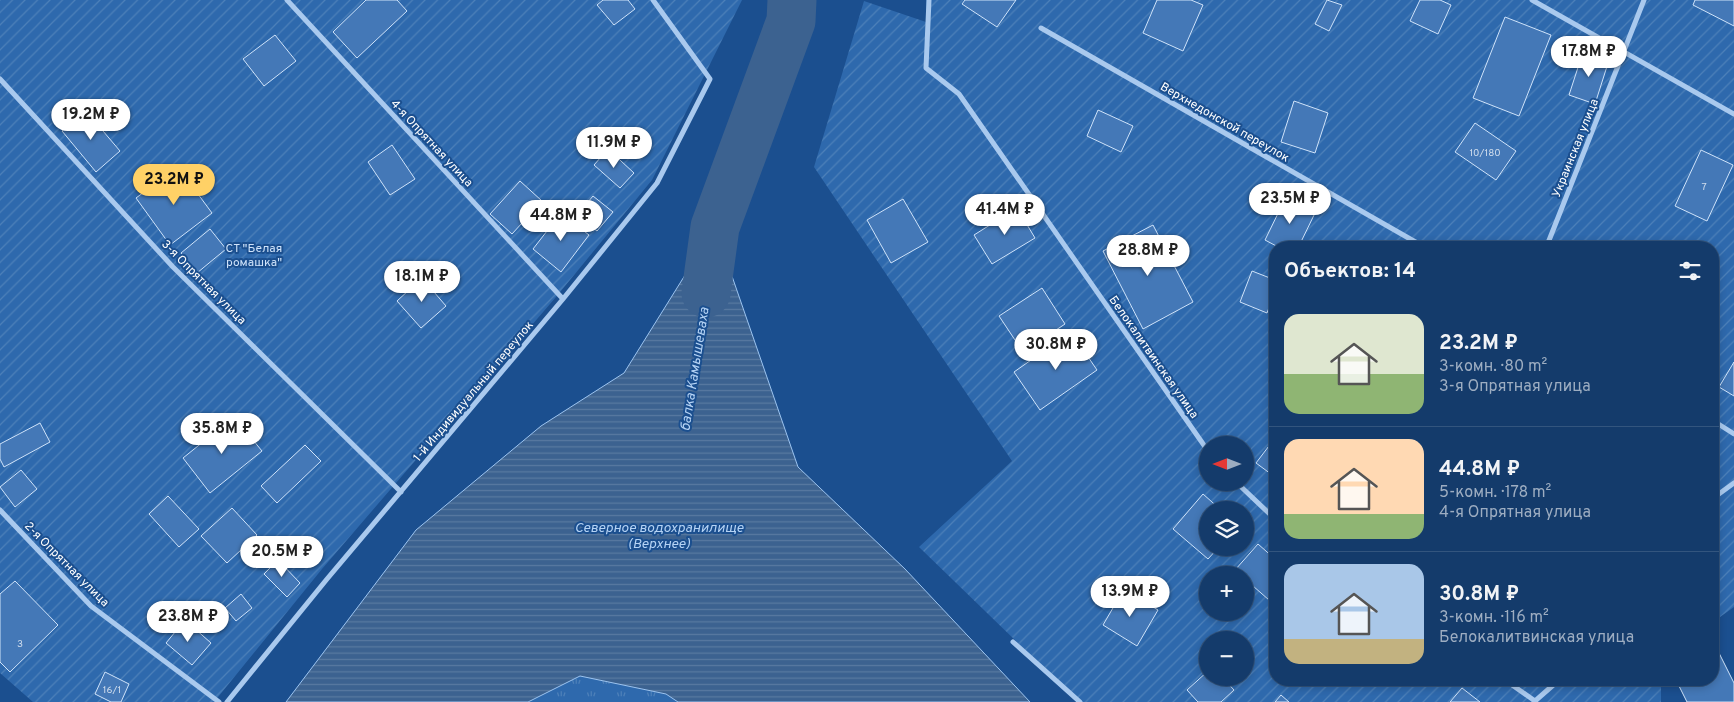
<!DOCTYPE html>
<html lang="ru">
<meta charset="utf-8">
<style>
:root{--surface:#143b6b;--page:#214673;--text:#f1f3f6;--muted:#9dadc1;--line:#33557e;--accent:#ffd166}
body{margin:0;font-family:Overpass,sans-serif;background:var(--page);color:var(--text);height:100vh;display:flex;flex-direction:column;font-size:19px;white-space:nowrap}
*{box-sizing:border-box;margin:0}
p{font-size:16px;color:var(--muted)}
.icon{flex:none;width:28px;height:28px;fill:none;stroke:currentColor;stroke-width:2;stroke-linecap:round;stroke-linejoin:round}
.map{position:relative;flex:1;overflow:hidden}
.sheet{position:absolute;left:1269px;top:241px;width:450px;height:445px;display:flex;flex-direction:column;background:var(--surface);border-radius:20px;box-shadow:0 2px 8px #0003,0 0 0 1px var(--line)}
.sheet>*{flex:none}
.needle{width:32px;rotate:270deg}
.fabs{position:absolute;left:1199px;top:436px;display:grid;gap:10px}
.fabs a{display:grid;place-items:center;width:55px;height:55px;border-radius:50%;background:var(--surface);box-shadow:0 2px 8px #0003,0 0 0 1px var(--line);font-size:25px}
.price{position:absolute;translate:-50% -42px;padding:0 11px;border-radius:18px;background:#fff;color:#222;font-size:16px;line-height:32px;filter:drop-shadow(0 1px 2px #0008)}
.price::after{content:'';position:absolute;left:50%;top:30px;width:15px;height:11px;margin-left:-8px;background:inherit;clip-path:polygon(0 0,100% 0,50% 100%)}
.price.current{background:var(--accent);color:#111}
ul{padding:0;list-style:none}
li{display:flex;align-items:center;gap:15px;height:125px;padding:0 15px}
li+li{border-top:1px solid var(--line)}
li span{display:grid;place-items:center;flex:none;width:140px;height:100px;border-radius:15px;color:#555}
li>.icon{margin-inline-start:auto}
span .icon{width:60px;height:60px;fill:#fffc;stroke-width:1}
li b{font-size:21px}
h2{display:flex;justify-content:space-between;align-items:center;height:60px;padding:0 15px;font-size:21px}
.map>svg:first-child{display:block}
</style>
<div class="map">
<svg width="1734" height="702" viewBox="0 0 1734 702">
<defs>
<pattern id="grass-tufts" width="24" height="20" patternUnits="userSpaceOnUse" patternTransform="scale(1.25)"><rect width="24" height="20" fill="#2e69ad"/><path d="M3 7l-1-3M5 7V3M7 7l1-3M15 17l-1-3M17 17v-4M19 17l1-3" fill="none" stroke="#4d80b9"/></pattern>
<pattern id="garden-furrows" width="10" height="10" patternUnits="userSpaceOnUse" patternTransform="scale(1.25)"><rect width="10" height="10" fill="#2e69ad"/><path d="M-1 1l2-2M0 10L10 0M9 11l2-2" fill="none" stroke="#4d80b9"/></pattern>
<pattern id="water-rules" width="6" height="5" patternUnits="userSpaceOnUse" patternTransform="scale(1.25)"><rect width="6" height="5" fill="#3c6290"/><path d="M0 2.5h6" fill="none" stroke="#597aa1"/></pattern>
</defs>
<rect width="100%" height="100%" fill="#1b4f8f"/>
<path fill="url(#grass-tufts)" d="M580 676 666 694 678 702H528Z"/>
<path fill="url(#garden-furrows)" fill-rule="evenodd" d="M0 0H742L652 180 556 297 322 569 214 702H33L0 673Z
M926 0H1734V607L1713 622 1712 248H1275V680H1661V702H1079L919 547 1012 461 814 167 864 1 926 22ZM1208 445H1245V482H1208ZM1208 510H1245V548H1208ZM1208 575H1245V612H1208ZM1208 640H1245V678H1208Z"/>
<path fill="url(#water-rules)" stroke="#9cc4f0" d="M715 227 798 467 905 569 1030 702H678L666 694 580 676 528 702H286L416 530 541 426 624 373Z"/>
<g fill="none" stroke-linecap="round" stroke-linejoin="round">
<path stroke="#3c6290" stroke-width="49" d="M706 293 715 227 791 21 792 0"/>
</g>
<path fill="#4478b7" stroke="#cfe3fa" d="M366 0H397L407 11 357 58 333 32Z
M603 0H628L635 9 614 25 597 5Z
M965 0H1016L997 27 962 4Z
M1157 0H1191L1203 5 1183 51 1143 33Z
M1327 0 1342 5 1329 31 1315 24Z
M1420 0H1440L1451 5 1438 34 1410 21Z
M1695 0H1734V26L1693 5Z
M1505 17 1551 35 1519 116 1473 98Z
M275 35 296 61 264 86 243 59Z
M1583 52 1609 60 1595 104 1569 95Z
M1294 101 1328 113 1315 153 1281 142Z
M1098 110 1133 126 1121 152 1087 136Z
M86 111 120 151 96 172 62 131Z
M1475 123 1516 151 1496 180 1455 152Z
M392 145 415 179 390 195 368 162Z
M608 149 634 173 620 188 594 165Z
M1701 150 1733 165 1707 221 1675 206Z
M178 167 212 213 170 245 136 198Z
M520 181 542 201 512 234 490 214Z
M593 196 613 212 597 231 577 215Z
M1286 197 1316 211 1298 248H1280L1265 240Z
M903 199 928 242 891 263 867 220Z
M1017 208 1035 238 992 264 974 235Z
M561 213 589 235 561 272 533 249Z
M1153 225 1193 302 1143 329 1103 251Z
M210 229 226 249 197 273 181 253Z
M1252 271 1275 280V292L1267 313 1240 302Z
M422 278 446 306 421 328 397 301Z
M1042 288 1065 324 1023 352 999 316Z
M1071 332 1097 370 1040 410 1014 372Z
M1734 362V396L1719 387Z
M234 417 262 451 210 493 183 458Z
M40 423 50 442 4 467 0 459V444Z
M1275 438V477L1256 463Z
M305 445 321 461 277 503 261 486Z
M21 470 37 489 15 507 0 487Z
M1203 494 1221 510H1208V548H1218L1208 559 1173 529Z
M168 496 199 529 179 547 149 514Z
M232 508 257 535 227 563 201 536Z
M1258 544 1275 559V594L1269 600 1245 579V575H1240L1235 570Z
M278 560 300 583 287 597 264 574Z
M15 581 58 625 10 672 0 662V594Z
M1124 589 1158 610 1137 646 1103 625Z
M241 594 252 608 236 621 225 608Z
M185 620 211 643 192 665 166 643Z
M1714 643 1734 683V702H1687L1676 680H1712Z
M1208 671V678H1223L1234 690 1221 702H1198L1187 690Z
M105 672 129 684 121 702H111L95 694Z
M1462 688 1480 702H1450Z
M1281 695 1289 702H1275Z"/>
<g fill="none" stroke-linecap="round" stroke-linejoin="round">
<path stroke="#a9c9ee" stroke-width="5" d="M287 0 563 299
M929 0 926 68 959 94 1208 451
M1532 0 1734 114
M1041 28 1426 248
M0 79 173 267 401 492
M1546 248 1644 0
M1712 420 1734 434
M1236 482 1275 519
M1712 499 1734 483
M0 510 91 606 219 702
M1013 642 1080 702
M1505 680 1535 701
M227 702 327 579 563 299 657 183 710 79 653 0
M1534 702 1559 680"/>
</g>
<g text-anchor="middle" stroke-width="4" stroke-linejoin="round" paint-order="stroke">
<g font-size="10" fill="#d0dded">
<text x="1485" y="156">10/180</text>
<text x="1704" y="190">7</text>
<text x="20" y="647">3</text>
<text x="112" y="693">16/1</text>
</g>
<g font-size="12" fill="#fff" stroke="#1b4f8f">
<text transform="translate(1225 122) rotate(30)" y="4">Верхнедонской переулок</text>
<text transform="translate(432 143) rotate(47)" y="4">4-я Опрятная улица</text>
<text transform="translate(1575 148) rotate(-68)" y="4">Украинская улица</text>
<text transform="translate(204 282) rotate(45)" y="4">3-я Опрятная улица</text>
<text transform="translate(1154 357) rotate(55)" y="4">Белокалитвинская улица</text>
<text transform="translate(473 391) rotate(-50)" y="4">1-й Индивидуальный переулок</text>
<text transform="translate(67 564) rotate(45)" y="4">2-я Опрятная улица</text>
</g>
<g font-size="12" fill="#cfe3fa" stroke="#1b4f8f">
<text x="254" y="252">СТ "Белая<tspan x="254" dy="14">ромашка"</tspan></text>
</g>
<g font-size="14" font-style="italic" fill="#b5d3f5" stroke="#1b4f8f">
<text transform="translate(694 369) rotate(-81)" y="5">балка Камышеваха</text>
<text x="659" y="532">Северное водохранилище<tspan x="659" dy="16">(Верхнее)</tspan></text>
</g>
</g>
</svg>
<div class="fabs">
<a><svg class="needle" viewBox="-14 -14 28 28"><path d="M0-13l5 13h-10z" fill="#e53935"/><path d="M0 13l5-13h-10z" fill="#9dadc1"/></svg></a>
<a><svg class="icon" aria-label="layers" viewBox="0 0 24 24"><path d="M12 4l9 5-9 5-9-5zM3 14l9 5 9-5"/></svg></a>
<a>+</a>
<a>−</a>
</div>
<b class="price" style="left:1589px;top:78px">17.8M ₽</b>
<b class="price" style="left:91px;top:141px">19.2M ₽</b>
<b class="price" style="left:614px;top:169px">11.9M ₽</b>
<b class="price current" style="left:174px;top:206px">23.2M ₽</b>
<b class="price" style="left:1290px;top:225px">23.5M ₽</b>
<b class="price" style="left:1005px;top:236px">41.4M ₽</b>
<b class="price" style="left:561px;top:242px">44.8M ₽</b>
<b class="price" style="left:1148px;top:277px">28.8M ₽</b>
<b class="price" style="left:422px;top:303px">18.1M ₽</b>
<b class="price" style="left:1056px;top:371px">30.8M ₽</b>
<b class="price" style="left:222px;top:455px">35.8M ₽</b>
<b class="price" style="left:282px;top:578px">20.5M ₽</b>
<b class="price" style="left:1130px;top:618px">13.9M ₽</b>
<b class="price" style="left:188px;top:643px">23.8M ₽</b>
<section class="sheet">
<h2>Объектов: 14<svg class="icon" aria-label="filters" viewBox="0 0 24 24"><path d="M4 7h16M4 17h16"/><circle cx="9" cy="7" r="2"/><circle cx="15" cy="17" r="2"/></svg></h2>
<ul>
<li><span style="background:linear-gradient(#dfe7d0 60%,#8fb573 0)"><svg class="icon" aria-label="home" viewBox="0 0 24 24"><path d="M3 11l9-7 9 7M6 9v11h12V9"/></svg></span><div><b>23.2M ₽</b><p>3-комн. · 80 m²</p><p>3-я Опрятная улица</p></div></li>
<li><span style="background:linear-gradient(#ffd9b3 75%,#8fb573 0)"><svg class="icon" aria-label="home" viewBox="0 0 24 24"><path d="M3 11l9-7 9 7M6 9v11h12V9"/></svg></span><div><b>44.8M ₽</b><p>5-комн. · 178 m²</p><p>4-я Опрятная улица</p></div></li>
<li><span style="background:linear-gradient(#a9c7e8 75%,#c2b280 0)"><svg class="icon" aria-label="home" viewBox="0 0 24 24"><path d="M3 11l9-7 9 7M6 9v11h12V9"/></svg></span><div><b>30.8M ₽</b><p>3-комн. · 116 m²</p><p>Белокалитвинская улица</p></div></li>
</ul>
</section>
</div>
